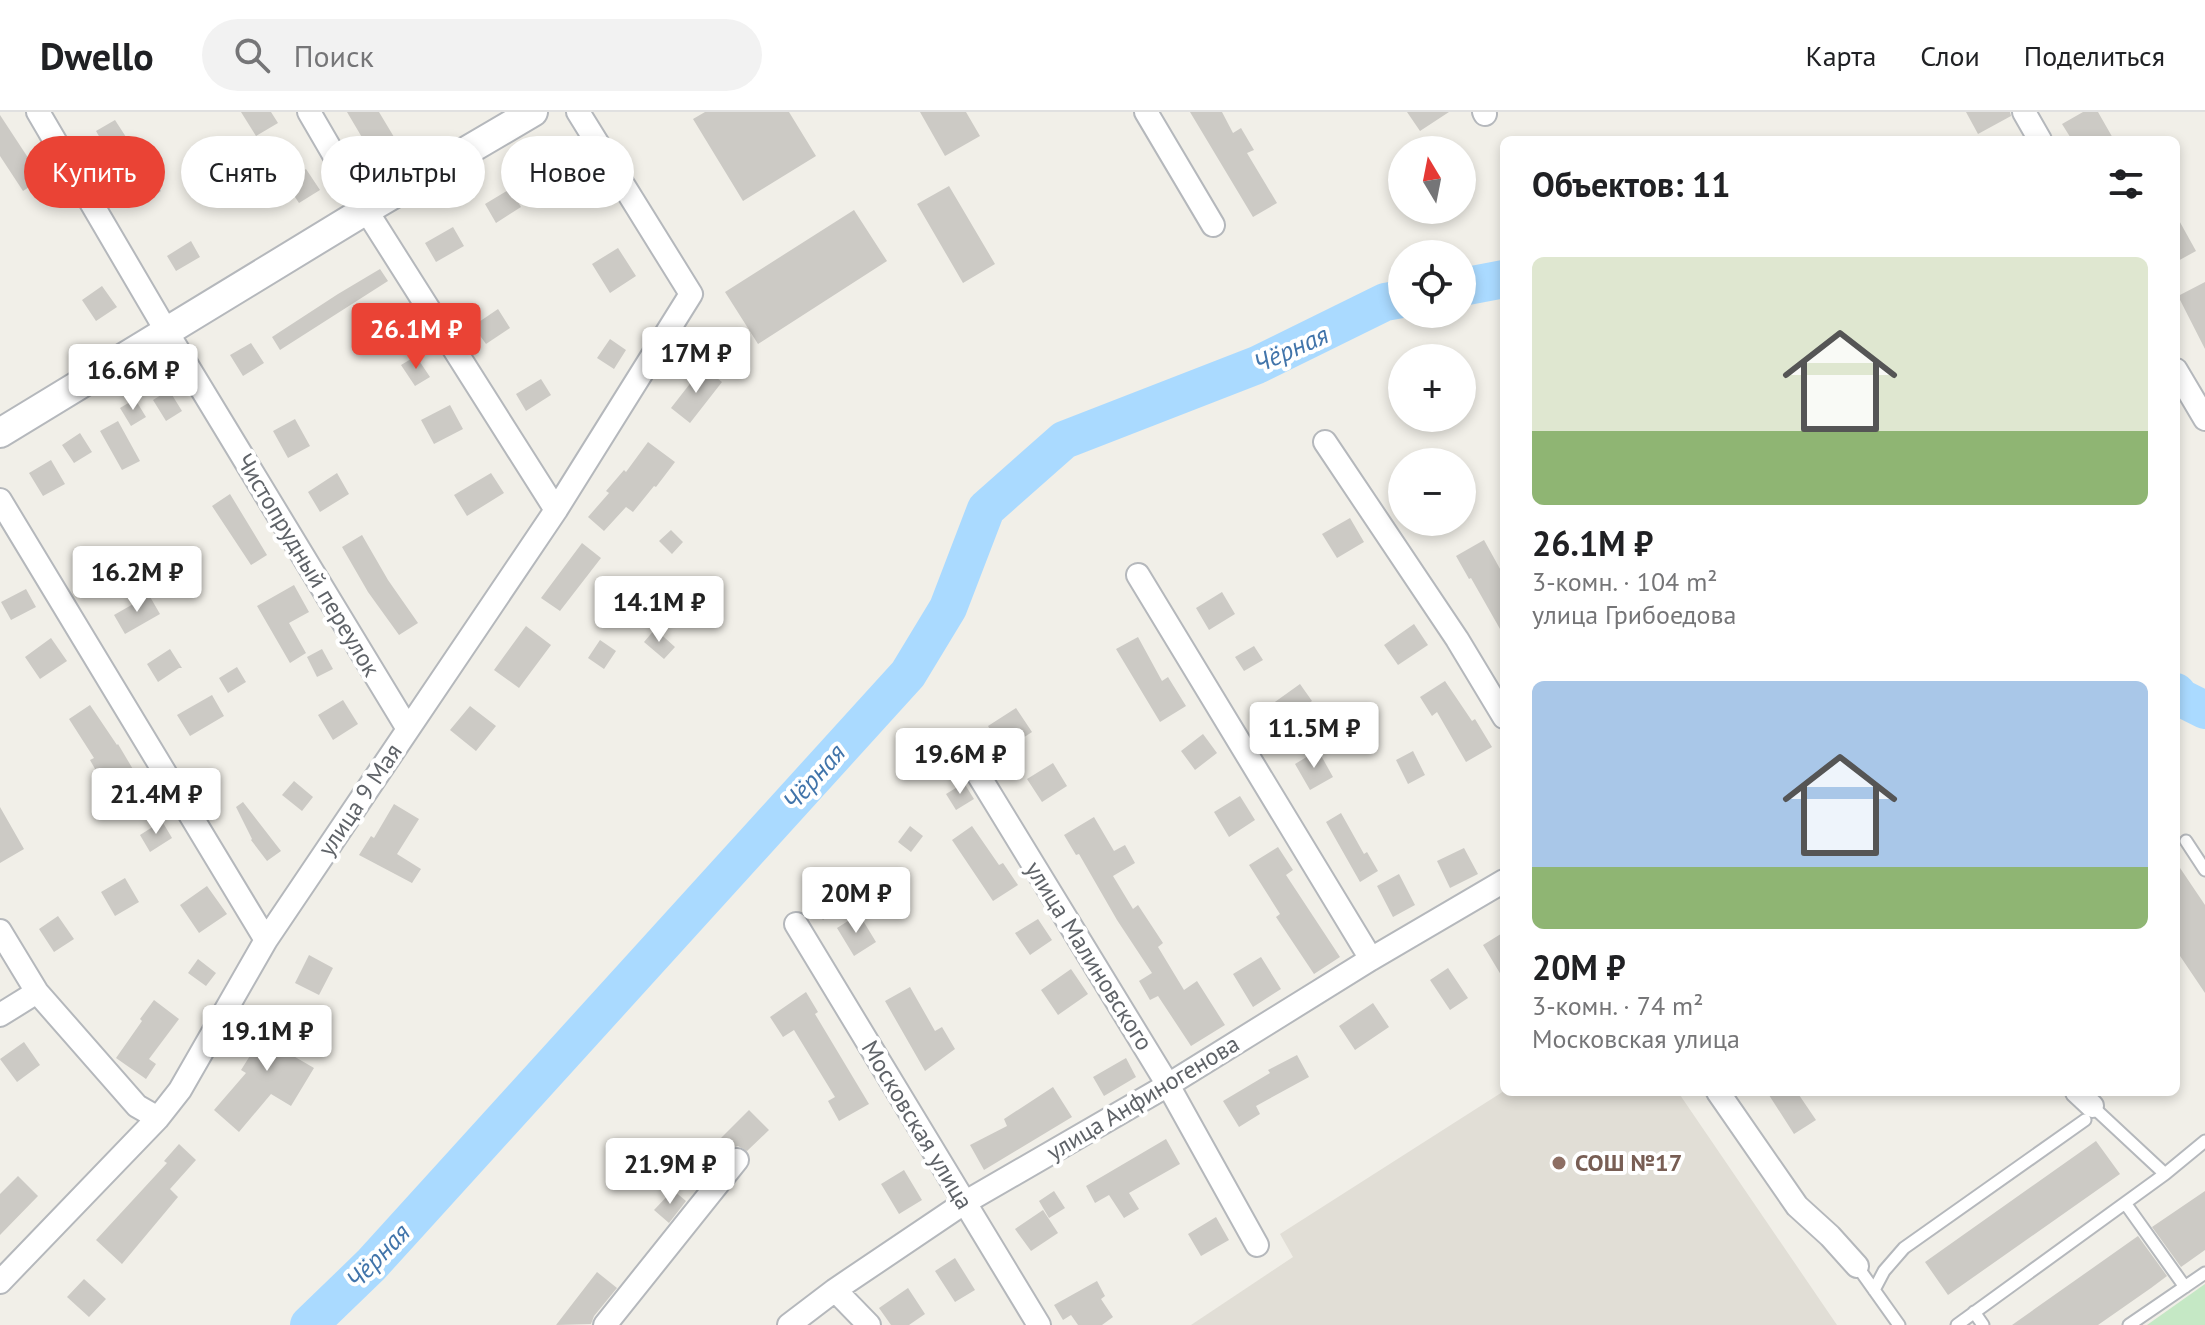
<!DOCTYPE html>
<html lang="ru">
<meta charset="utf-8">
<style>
:root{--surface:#fff;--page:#f2f2f2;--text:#202124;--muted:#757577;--line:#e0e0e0;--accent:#ea4335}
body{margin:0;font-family:"PT Sans",sans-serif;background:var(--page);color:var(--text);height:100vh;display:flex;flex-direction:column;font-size:30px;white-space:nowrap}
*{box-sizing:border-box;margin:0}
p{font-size:26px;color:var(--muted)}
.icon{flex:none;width:44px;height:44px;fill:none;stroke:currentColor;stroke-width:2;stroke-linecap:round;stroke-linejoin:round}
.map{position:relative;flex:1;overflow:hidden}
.panel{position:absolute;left:1500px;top:24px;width:680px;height:960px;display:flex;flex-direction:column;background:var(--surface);border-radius:12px;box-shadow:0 4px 12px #0003}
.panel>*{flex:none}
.hud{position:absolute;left:24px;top:24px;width:760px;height:72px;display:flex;gap:16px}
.needle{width:52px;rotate:350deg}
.buttons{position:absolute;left:1388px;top:24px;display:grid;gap:16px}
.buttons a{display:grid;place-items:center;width:88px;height:88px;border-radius:50%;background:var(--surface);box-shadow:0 4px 12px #0003;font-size:40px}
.price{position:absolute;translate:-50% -68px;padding:0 18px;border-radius:8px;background:#fff;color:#222;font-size:26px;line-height:52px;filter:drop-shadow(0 2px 4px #0008)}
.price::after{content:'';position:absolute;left:50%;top:48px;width:24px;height:18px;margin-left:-12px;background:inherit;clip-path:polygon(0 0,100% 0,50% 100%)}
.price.selected{background:var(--accent);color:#fff}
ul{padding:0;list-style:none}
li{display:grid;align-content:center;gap:16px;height:424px;padding:0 32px}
li span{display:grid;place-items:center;height:248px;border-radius:12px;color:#555}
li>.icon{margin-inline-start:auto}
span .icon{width:144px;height:144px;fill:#fffc;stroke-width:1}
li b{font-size:34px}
h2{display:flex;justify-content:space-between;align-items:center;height:96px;padding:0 32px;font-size:34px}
.tag{padding:0 28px;border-radius:36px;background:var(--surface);box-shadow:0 4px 12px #0003;font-size:28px;line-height:72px}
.tag.selected{background:var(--accent);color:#fff}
header{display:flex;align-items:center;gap:48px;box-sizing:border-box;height:112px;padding:0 40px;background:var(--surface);border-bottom:2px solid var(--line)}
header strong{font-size:38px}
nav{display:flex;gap:44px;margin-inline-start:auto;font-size:28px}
.search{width:560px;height:72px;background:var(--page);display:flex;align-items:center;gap:20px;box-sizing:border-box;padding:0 28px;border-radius:44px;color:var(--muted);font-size:30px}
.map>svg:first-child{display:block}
</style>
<header>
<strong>Dwello</strong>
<div class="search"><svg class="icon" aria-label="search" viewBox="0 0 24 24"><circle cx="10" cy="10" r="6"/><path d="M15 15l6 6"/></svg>Поиск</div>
<nav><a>Карта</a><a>Слои</a><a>Поделиться</a></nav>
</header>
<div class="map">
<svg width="2205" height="1213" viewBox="0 0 2205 1213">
<rect width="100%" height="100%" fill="#f1efe8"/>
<path fill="#e1ded6" d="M1504 979 1678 980 1837 1213H1191L1293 1145 1280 1122Z"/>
<path fill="#c5e8c5" d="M2205 1172V1213H2147Z"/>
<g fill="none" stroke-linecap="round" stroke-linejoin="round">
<path stroke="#aadaff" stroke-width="38" d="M1462 175 1504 167
M2176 580 2181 586 2205 598
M309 1213 371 1153 908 562 948 496 986 397 1064 328 1257 253 1385 190 1402 187"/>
</g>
<path fill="#cccac5" d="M241 0H271L278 11 256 24Z
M347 0H379L397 30 373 44Z
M705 0H789L816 44 743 89 693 7Z
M920 0H966L980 24 945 44Z
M1190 0H1222L1233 21 1241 16 1254 38 1247 41 1277 91 1253 105Z
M1407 0H1449L1420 19Z
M1966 0H2010L2011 4 1978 22Z
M2083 0H2098L2114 28H2072L2062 12Z
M0 3 42 67 23 79 0 44Z
M115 8 161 79 138 94 123 71 125 70 96 19Z
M561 46 574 64 553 79 540 61Z
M306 57 320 78 299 91 285 70Z
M949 74 995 152 963 171 917 92Z
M510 77 521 95 496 111 485 92Z
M854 98 887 149 758 232 725 180Z
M2176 103 2196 139 2176 150Z
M453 115 464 134 436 150 425 131Z
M191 129 200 145 176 159 167 144Z
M618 136 636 164 610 181 592 152Z
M380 157 388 169 280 238 272 225 338 182Z
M2205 170V237L2178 184Z
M102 174 117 195 96 209 82 188Z
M498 197 510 216 486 232 473 214Z
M610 227 626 238 614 257 597 246Z
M251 231 264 251 243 264 230 243Z
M416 244 430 265 415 274 401 253Z
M703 255 722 270 690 311 671 296Z
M541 267 551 283 526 299 516 282Z
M169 278 182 299 166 309 153 288Z
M135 287 146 305 131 314 120 296Z
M450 293 463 317 434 332 421 308Z
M295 307 310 334 288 346 273 319Z
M118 309 140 349 122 358 100 319Z
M80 321 92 340 74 351 62 333Z
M648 330 675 350 656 375 654 374 633 400 626 395 604 419 588 405 609 381 606 379 624 358 626 360Z
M51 348 65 372 43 384 29 361Z
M337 361 349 382 320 400 308 380Z
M491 361 504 381 467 404 454 383Z
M230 382 267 443 251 453 212 394Z
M1350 406 1364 430 1337 446 1322 422Z
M671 418 683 430 672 442 659 429Z
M362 423 388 468 418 511 399 523 368 480 342 435Z
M1484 428 1504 464V524L1471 466 1469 467 1456 444Z
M582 431 601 446 560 499 541 486Z
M294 473 309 500 289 511 306 541 290 551 257 494Z
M26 477 36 495 11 508 1 490Z
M1222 480 1235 502 1209 518 1196 496Z
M149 483 160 502 125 522 114 503Z
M1414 512 1428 533 1398 553 1384 533Z
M526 514 551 533 519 576 494 558Z
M655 517 675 535 664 547 644 530Z
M1138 525 1162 569 1168 565 1186 594 1160 610 1116 537Z
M51 526 67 549 40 567 25 545Z
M600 528 616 539 604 557 588 546Z
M1254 534 1263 548 1244 559 1235 545Z
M170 537 182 556H179L158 570 147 552Z
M322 537 333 557 317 565 307 545Z
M237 555 246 570 228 581 219 566Z
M1445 569 1472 609 1475 607 1492 635 1466 650 1437 600 1432 604 1420 585Z
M1300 572 1312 589 1276 614 1265 597Z
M212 583 224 604 190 624 177 603Z
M343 588 358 612 333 628 318 603Z
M90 593 117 633 118 632 137 664 108 680 90 648 94 646 69 607Z
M470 594 496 614 476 639 450 618Z
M1016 596 1032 620 1003 639 988 614Z
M1203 622 1217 641 1195 658 1181 639Z
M1318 638 1333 665 1310 678 1295 652Z
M1413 639 1425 663 1408 672 1396 648Z
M1053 651 1067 674 1042 690 1027 667Z
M294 669 313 685 302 699 282 683Z
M964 671 974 687 956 698 946 682Z
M1240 684 1255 708 1229 725 1214 700Z
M243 690 281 739 267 749 251 728 252 727 236 695Z
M394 692 419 707 397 742 421 757 412 771 359 743 371 724 374 726Z
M0 695 24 737 0 751Z
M1341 701 1364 742 1367 740 1378 759 1360 770 1326 710Z
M1094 705 1114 739 1125 733 1135 751 1113 764 1133 797 1138 793 1163 831 1158 835 1184 878 1197 869 1225 913 1191 934 1158 884 1150 888 1139 869 1152 861 1117 808 1079 742 1076 743 1064 723Z
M162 709 172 726 150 740 140 723Z
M910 714 923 724 911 740 898 730Z
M972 714 999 753 1003 751 1018 773 993 789 952 728Z
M1278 735 1293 758 1286 763 1340 845 1314 862 1276 805 1280 802 1249 753Z
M1464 736 1478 762 1450 776 1437 749Z
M2176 750 2205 793V881L2176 838Z
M1399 762 1415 793 1393 805 1377 774Z
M125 766 139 790 115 804 101 780Z
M207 774 227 802 199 821 180 793Z
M820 776 837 796 823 808 806 787Z
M859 802 876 830 854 844 837 816Z
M58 804 74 827 54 840 39 817Z
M1038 807 1052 828 1030 843 1015 821Z
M1504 820V868L1483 833Z
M309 843 333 856 319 883 295 871Z
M1261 845 1281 877 1253 895 1233 862Z
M198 847 216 861 206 874 188 861Z
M1448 856 1468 886 1450 898 1430 868Z
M1071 857 1088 882 1058 903 1041 878Z
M910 875 935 919 942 915 955 937 925 959 885 889Z
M806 880 818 900 815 902 869 992 839 1009 828 989 835 985 794 918 783 925 770 905Z
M154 888 179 907 149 947 156 952 146 967 116 946 142 909 140 907Z
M1373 891 1389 915 1355 938 1339 914Z
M275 898 302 918 290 942 314 956 291 994 271 982 239 1020 214 998 246 961 241 958 263 923 259 920Z
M24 930 40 953 17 970 0 947Z
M1297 943 1309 965 1256 994 1260 1002 1239 1015 1223 989 1270 961 1268 958Z
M1126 946 1136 965 1104 984 1093 965Z
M1053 975 1072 1005 984 1058 970 1033 1007 1014 1004 1007Z
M1767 980H1797L1816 1008 1794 1022Z
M749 998 769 1018 747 1039 738 1034 729 1037 720 1027Z
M1166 1027 1180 1052 1129 1081 1139 1097 1124 1106 1109 1083 1095 1091 1086 1074Z
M2096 1029 2120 1062 1948 1183 1925 1150Z
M179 1032 196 1048 170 1077 178 1085 122 1152 96 1128 167 1051 164 1049Z
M904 1058 922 1088 899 1102 881 1072Z
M18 1064 38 1084 0 1123V1082Z
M673 1078 686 1089 669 1111 654 1098Z
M1054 1079 1065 1096 1049 1106 1039 1089Z
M2205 1079V1138L2181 1155 2152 1115Z
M1043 1098 1058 1121 1031 1139 1015 1117Z
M1216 1105 1229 1128 1201 1144 1188 1122Z
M2138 1124 2167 1164 2151 1176 2098 1213H2012Z
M955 1146 975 1178 955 1190 935 1159Z
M597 1160 617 1176 594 1204 591 1212 556 1213Z
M84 1167 106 1187 89 1205 67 1185Z
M1097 1169 1105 1184 1101 1187 1113 1205 1102 1213H1078L1071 1203 1063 1208 1054 1193Z
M908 1176 925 1202 909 1213H891L879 1196Z"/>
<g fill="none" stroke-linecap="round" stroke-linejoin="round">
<defs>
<path id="service" d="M2186 729 2205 758
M2165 1062 2205 1029
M2125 1091 2185 1175
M1857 1154 1899 1213
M1874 1178 1884 1159 1904 1136 2085 1008
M1974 1200 1983 1213
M1957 1213 2165 1062 2092 994
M2129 1213 2205 1161"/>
<path id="minor" d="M38 0 167 220 408 617
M309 0 366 98 556 398
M1146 0 1213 113
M1484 0 1485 2
M2024 0 2040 28
M2176 258 2205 307
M1325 330 1457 527 1504 605
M0 388 266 828
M1138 463 1371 847
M965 641 1168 973 1257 1133
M796 812 1039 1213
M0 819 37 880 137 994 158 1006
M0 903 37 880
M1718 980 1797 1094 1830 1124 1857 1154
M2077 980 2092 994
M0 1170 158 1006 180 978 266 828 556 398 691 182 578 0
M835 1178 869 1213
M605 1213 737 1048
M789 1213 835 1178 964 1091 1168 973 1371 847 1504 769"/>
<path id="tertiary" d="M0 321 366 98 533 0"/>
</defs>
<use href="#service" stroke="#b5b8bc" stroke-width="15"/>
<use href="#minor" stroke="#b5b8bc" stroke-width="26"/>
<use href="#tertiary" stroke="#b5b8bc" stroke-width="32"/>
<use href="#service" stroke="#fff" stroke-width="11"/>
<use href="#minor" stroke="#fff" stroke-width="22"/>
<use href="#tertiary" stroke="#fff" stroke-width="28"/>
</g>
<circle fill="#8d6e63" stroke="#fff" stroke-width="3" cx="1559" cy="1051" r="8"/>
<g text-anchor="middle" stroke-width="8" stroke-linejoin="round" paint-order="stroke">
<g font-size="24" fill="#5f6368" stroke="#fff">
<text transform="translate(308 453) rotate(59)" y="8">Чистопрудный переулок</text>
<text transform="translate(360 688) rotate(-56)" y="8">улица 9 Мая</text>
<text transform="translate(1089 844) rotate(58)" y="8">улица Малиновского</text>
<text transform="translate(1143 986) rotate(-31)" y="8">улица Анфиногенова</text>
<text transform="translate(917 1013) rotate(59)" y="8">Московская улица</text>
</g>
<g font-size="24" font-weight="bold" fill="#785e54" stroke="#fff" text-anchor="start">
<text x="1575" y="1059">СОШ №17</text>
</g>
<g font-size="26" font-style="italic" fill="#4174aa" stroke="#fff">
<text transform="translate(1291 237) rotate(-24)" y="9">Чёрная</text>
<text transform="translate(814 665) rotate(-48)" y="9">Чёрная</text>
<text transform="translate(378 1144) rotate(-46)" y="9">Чёрная</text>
</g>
</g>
</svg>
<div class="buttons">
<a><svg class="needle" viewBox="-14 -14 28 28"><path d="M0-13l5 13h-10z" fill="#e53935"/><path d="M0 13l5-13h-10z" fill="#757577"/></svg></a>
<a><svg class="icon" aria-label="locate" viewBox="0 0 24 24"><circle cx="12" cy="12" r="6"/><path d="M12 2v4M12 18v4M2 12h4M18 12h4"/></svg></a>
<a>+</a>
<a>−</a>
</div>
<b class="price selected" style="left:416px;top:259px">26.1M ₽</b>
<b class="price" style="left:696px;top:283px">17M ₽</b>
<b class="price" style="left:133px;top:300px">16.6M ₽</b>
<b class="price" style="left:137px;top:502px">16.2M ₽</b>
<b class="price" style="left:659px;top:532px">14.1M ₽</b>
<b class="price" style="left:1314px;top:658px">11.5M ₽</b>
<b class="price" style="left:960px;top:684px">19.6M ₽</b>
<b class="price" style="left:156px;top:724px">21.4M ₽</b>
<b class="price" style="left:856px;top:823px">20M ₽</b>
<b class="price" style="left:267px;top:961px">19.1M ₽</b>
<b class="price" style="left:670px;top:1094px">21.9M ₽</b>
<div class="hud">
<a class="tag selected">Купить</a>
<a class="tag">Снять</a>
<a class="tag">Фильтры</a>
<a class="tag">Новое</a>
</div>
<section class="panel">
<h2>Объектов: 11<svg class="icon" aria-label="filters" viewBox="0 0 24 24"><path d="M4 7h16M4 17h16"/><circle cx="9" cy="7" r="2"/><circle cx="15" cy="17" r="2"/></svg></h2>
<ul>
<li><span style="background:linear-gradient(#dfe7d0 70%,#8fb573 0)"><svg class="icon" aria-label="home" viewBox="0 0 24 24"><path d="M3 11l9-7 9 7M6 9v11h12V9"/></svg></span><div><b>26.1M ₽</b><p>3-комн. · 104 m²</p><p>улица Грибоедова</p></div></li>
<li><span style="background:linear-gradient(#a9c7e8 75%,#8fb573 0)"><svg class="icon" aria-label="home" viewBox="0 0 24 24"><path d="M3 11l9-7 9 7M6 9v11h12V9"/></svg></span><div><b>20M ₽</b><p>3-комн. · 74 m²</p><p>Московская улица</p></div></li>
</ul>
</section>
</div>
